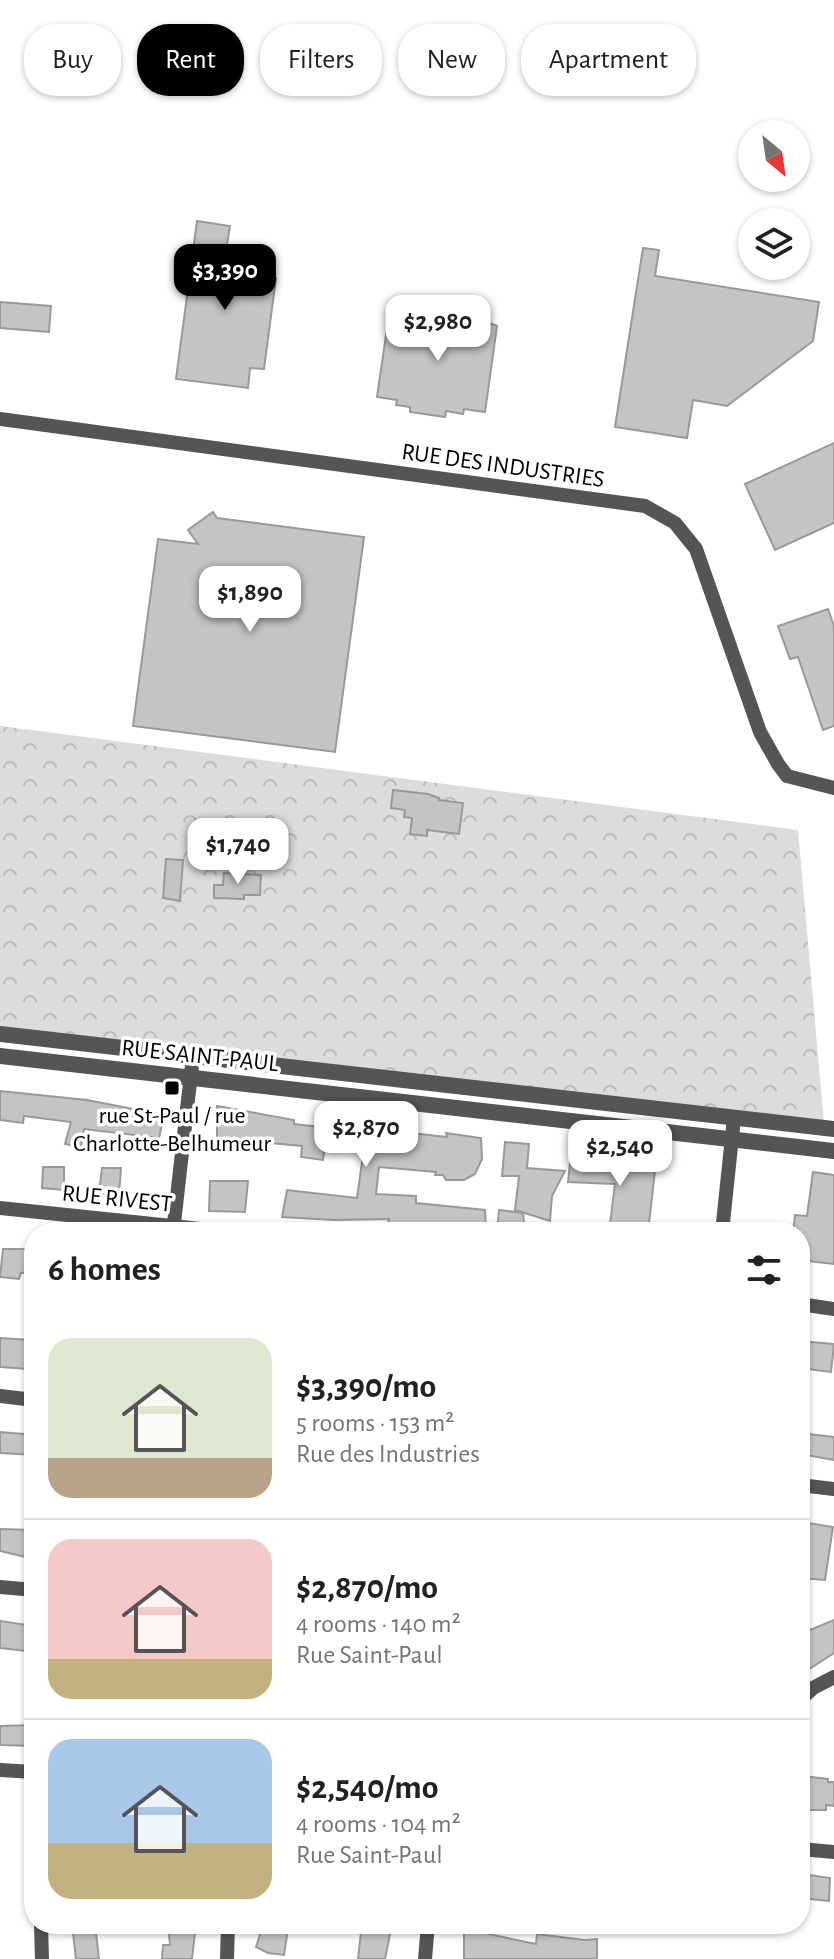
<!DOCTYPE html>
<meta charset="utf-8">
<style>
:root{--surface:#fff;--page:#f2f2f2;--text:#202124;--muted:#757577;--line:#e0e0e0;--accent:#000}
body{margin:0;font-family:"Alegreya Sans",sans-serif;background:var(--page);color:var(--text);height:100vh;display:flex;flex-direction:column;font-size:30px;white-space:nowrap}
*{box-sizing:border-box;margin:0}
p{font-size:26px;color:var(--muted)}
.icon{flex:none;width:44px;height:44px;fill:none;stroke:currentColor;stroke-width:2;stroke-linecap:round;stroke-linejoin:round}
.map{position:relative;flex:1;overflow:hidden}
.side{position:absolute;left:24px;top:1222px;width:786px;height:712px;display:flex;flex-direction:column;background:var(--surface);border-radius:32px;box-shadow:0 2px 6px #0004}
.side>*{flex:none}
.banner{position:absolute;left:24px;top:24px;width:786px;height:72px;display:flex;gap:16px}
.needle{width:52px;rotate:151deg}
.tools{position:absolute;left:738px;top:120px;display:grid;gap:16px}
.tools a{display:grid;place-items:center;width:72px;height:72px;border-radius:50%;background:var(--surface);box-shadow:0 2px 6px #0004;font-size:40px}
.price{position:absolute;translate:-50% -68px;padding:0 18px;border-radius:16px;background:#fff;color:#222;font-size:26px;line-height:52px;filter:drop-shadow(0 2px 4px #0008)}
.price::after{content:'';position:absolute;left:50%;top:48px;width:24px;height:18px;margin-left:-12px;background:inherit;clip-path:polygon(0 0,100% 0,50% 100%)}
.price.selected{background:var(--accent);color:#fff}
ul{padding:0;list-style:none}
li{display:flex;align-items:center;gap:24px;height:200px;padding:0 24px}
li+li{border-top:2px solid var(--line)}
li span{display:grid;place-items:center;flex:none;width:224px;height:160px;border-radius:24px;color:#555}
li>.icon{margin-inline-start:auto}
span .icon{width:96px;height:96px;fill:#fffc;stroke-width:1}
li b{font-size:34px}
h2{display:flex;justify-content:space-between;align-items:center;height:96px;padding:0 24px;font-size:34px}
.chip{padding:0 28px;border-radius:32px;background:var(--surface);box-shadow:0 2px 6px #0004;font-size:28px;line-height:72px}
.chip.selected{background:var(--accent);color:#fff}
.map>svg:first-child{display:block}
</style>
<div class="map">
<svg width="834" height="1959" viewBox="0 0 834 1959">
<defs>
<pattern id="park-crowns" width="20" height="18" patternUnits="userSpaceOnUse" patternTransform="scale(2)"><rect width="20" height="18" fill="#dcdcdc"/><path d="M2 6a3 3 0 1 1 6 0M12 15a3 3 0 1 1 6 0" fill="none" stroke="#bbb"/></pattern>
</defs>
<rect width="100%" height="100%" fill="#fff"/>
<path fill="url(#park-crowns)" d="M0 726 798 830 824 1123 0 1030Z"/>
<path fill="#c4c4c4" stroke="#999" stroke-width="2" d="M197 221 230 226 226 250 265 255 262 276 276 278 264 369 250 368 248 388 176 379Z
M643 248 659 250 655 276 819 302 813 341 727 406 693 400 687 438 615 427Z
M0 302 51 306 49 332 0 328Z
M443 305 497 326 485 412 464 409 463 414 446 411 445 417 410 412V407L396 405 397 400 377 397 389 315 436 322Z
M834 443V523L775 550 745 484Z
M213 512 217 518 364 537 335 752 133 726 158 539 198 544 188 530Z
M828 609 834 626V726L823 730 798 657 790 659 778 626Z
M393 790 428 794 439 798V800L463 803 459 834 427 830V836L410 834 412 818 404 817 405 810 391 808Z
M166 859 183 860 180 901 163 898Z
M224 873 261 875 260 895H244V899L214 898V885H223Z
M0 1091 87 1100 164 1115 159 1138 84 1129 81 1147 65 1144 71 1122 24 1116 23 1123 0 1120Z
M217 1106 294 1120V1124L348 1130 349 1125 385 1128 384 1130 447 1137 446 1133 481 1138 482 1159 475 1174 464 1180H446L443 1175H435L436 1172 379 1167 376 1194 416 1196V1203L485 1210 486 1232 387 1227 389 1219 334 1220 282 1217 287 1190 357 1198 363 1155 327 1136 323 1160 301 1157 302 1146 248 1141V1147L229 1150 217 1145Z
M505 1142 529 1144 527 1168 565 1171 552 1196 550 1221 515 1210 519 1176H502Z
M571 1154 656 1162 648 1232H609L615 1184 568 1182Z
M43 1167H64V1190L42 1188Z
M102 1168H121L119 1195 99 1193Z
M813 1172 834 1175V1264L800 1260V1232H793L795 1215 807 1216Z
M210 1181H248L245 1212 209 1211Z
M499 1210 523 1213 525 1232H497Z
M3 1249H34V1272L21 1273 19 1279 0 1277Z
M0 1338 30 1340 27 1369 0 1367Z
M800 1341 834 1344 831 1372 800 1368Z
M0 1432 34 1435V1455L0 1453Z
M800 1433 834 1437V1460L800 1454Z
M808 1523 833 1527 825 1580 800 1578Z
M0 1529 34 1530V1559L0 1551Z
M834 1620V1653L800 1675V1634Z
M0 1621 34 1626V1652L0 1648Z
M34 1725V1746L0 1745V1726Z
M802 1776 828 1779V1782H834V1806L826 1805V1810H801Z
M803 1874 830 1878 829 1901 801 1898Z
M72 1924H95L99 1959H76Z
M168 1924H196L192 1959H162L163 1945H170Z
M362 1924H392L385 1959H358Z
M263 1925 288 1929 284 1955 268 1953 256 1947Z
M464 1929 487 1931 488 1934 536 1944 537 1934 585 1940 597 1939V1959H464Z"/>
<g fill="none" stroke-linecap="round" stroke-linejoin="round">
<path stroke="#555" stroke-width="14" d="M0 419 645 506 675 523 696 549 760 732 778 764 787 776 834 788
M0 1208 229 1232
M173 1232 193 1056
M722 1232 734 1118
M800 1304 834 1309
M0 1396 34 1400
M800 1485 834 1489
M0 1587 34 1590
M800 1700 813 1688 834 1677
M0 1770 34 1772
M800 1849 834 1852
M41 1924 42 1959
M227 1959 228 1924
M425 1959 428 1924"/>
<path stroke="#555" stroke-width="16" d="M0 1034 834 1129
M0 1056 834 1151"/>
</g>
<rect fill="#000" stroke="#fff" stroke-width="3" x="164" y="1080" width="16" height="16" rx="4"/>
<g text-anchor="middle" stroke-width="7" stroke-linejoin="round" paint-order="stroke">
<g font-size="24" fill="#000" stroke="#fff">
<text transform="translate(503 465) rotate(8)" y="8">RUE DES INDUSTRIES</text>
<text transform="translate(200 1055) rotate(6)" y="8">RUE SAINT-PAUL</text>
<text transform="translate(117 1198) rotate(6)" y="8">RUE RIVEST</text>
</g>
<g font-size="24" fill="#000" stroke="#fff">
<text x="172" y="1123">rue St-Paul / rue<tspan x="172" dy="28">Charlotte-Belhumeur</tspan></text>
</g>
</g>
</svg>
<div class="tools">
<a><svg class="needle" viewBox="-14 -14 28 28"><path d="M0-13l5 13h-10z" fill="#e53935"/><path d="M0 13l5-13h-10z" fill="#757577"/></svg></a>
<a><svg class="icon" aria-label="layers" viewBox="0 0 24 24"><path d="M12 4l9 5-9 5-9-5zM3 14l9 5 9-5"/></svg></a>
</div>
<b class="price selected" style="left:225px;top:312px">$3,390</b>
<b class="price" style="left:438px;top:363px">$2,980</b>
<b class="price" style="left:250px;top:634px">$1,890</b>
<b class="price" style="left:238px;top:886px">$1,740</b>
<b class="price" style="left:366px;top:1169px">$2,870</b>
<b class="price" style="left:620px;top:1188px">$2,540</b>
<div class="banner">
<a class="chip">Buy</a>
<a class="chip selected">Rent</a>
<a class="chip">Filters</a>
<a class="chip">New</a>
<a class="chip">Apartment</a>
</div>
<section class="side">
<h2>6 homes<svg class="icon" aria-label="filters" viewBox="0 0 24 24"><path d="M4 7h16M4 17h16"/><circle cx="9" cy="7" r="2"/><circle cx="15" cy="17" r="2"/></svg></h2>
<ul>
<li><span style="background:linear-gradient(#dfe7d0 75%,#b9a48a 0)"><svg class="icon" aria-label="home" viewBox="0 0 24 24"><path d="M3 11l9-7 9 7M6 9v11h12V9"/></svg></span><div><b>$3,390/mo</b><p>5 rooms · 153 m²</p><p>Rue des Industries</p></div></li>
<li><span style="background:linear-gradient(#f6c9c9 75%,#c2b280 0)"><svg class="icon" aria-label="home" viewBox="0 0 24 24"><path d="M3 11l9-7 9 7M6 9v11h12V9"/></svg></span><div><b>$2,870/mo</b><p>4 rooms · 140 m²</p><p>Rue Saint-Paul</p></div></li>
<li><span style="background:linear-gradient(#a9c7e8 65%,#c2b280 0)"><svg class="icon" aria-label="home" viewBox="0 0 24 24"><path d="M3 11l9-7 9 7M6 9v11h12V9"/></svg></span><div><b>$2,540/mo</b><p>4 rooms · 104 m²</p><p>Rue Saint-Paul</p></div></li>
</ul>
</section>
</div>
